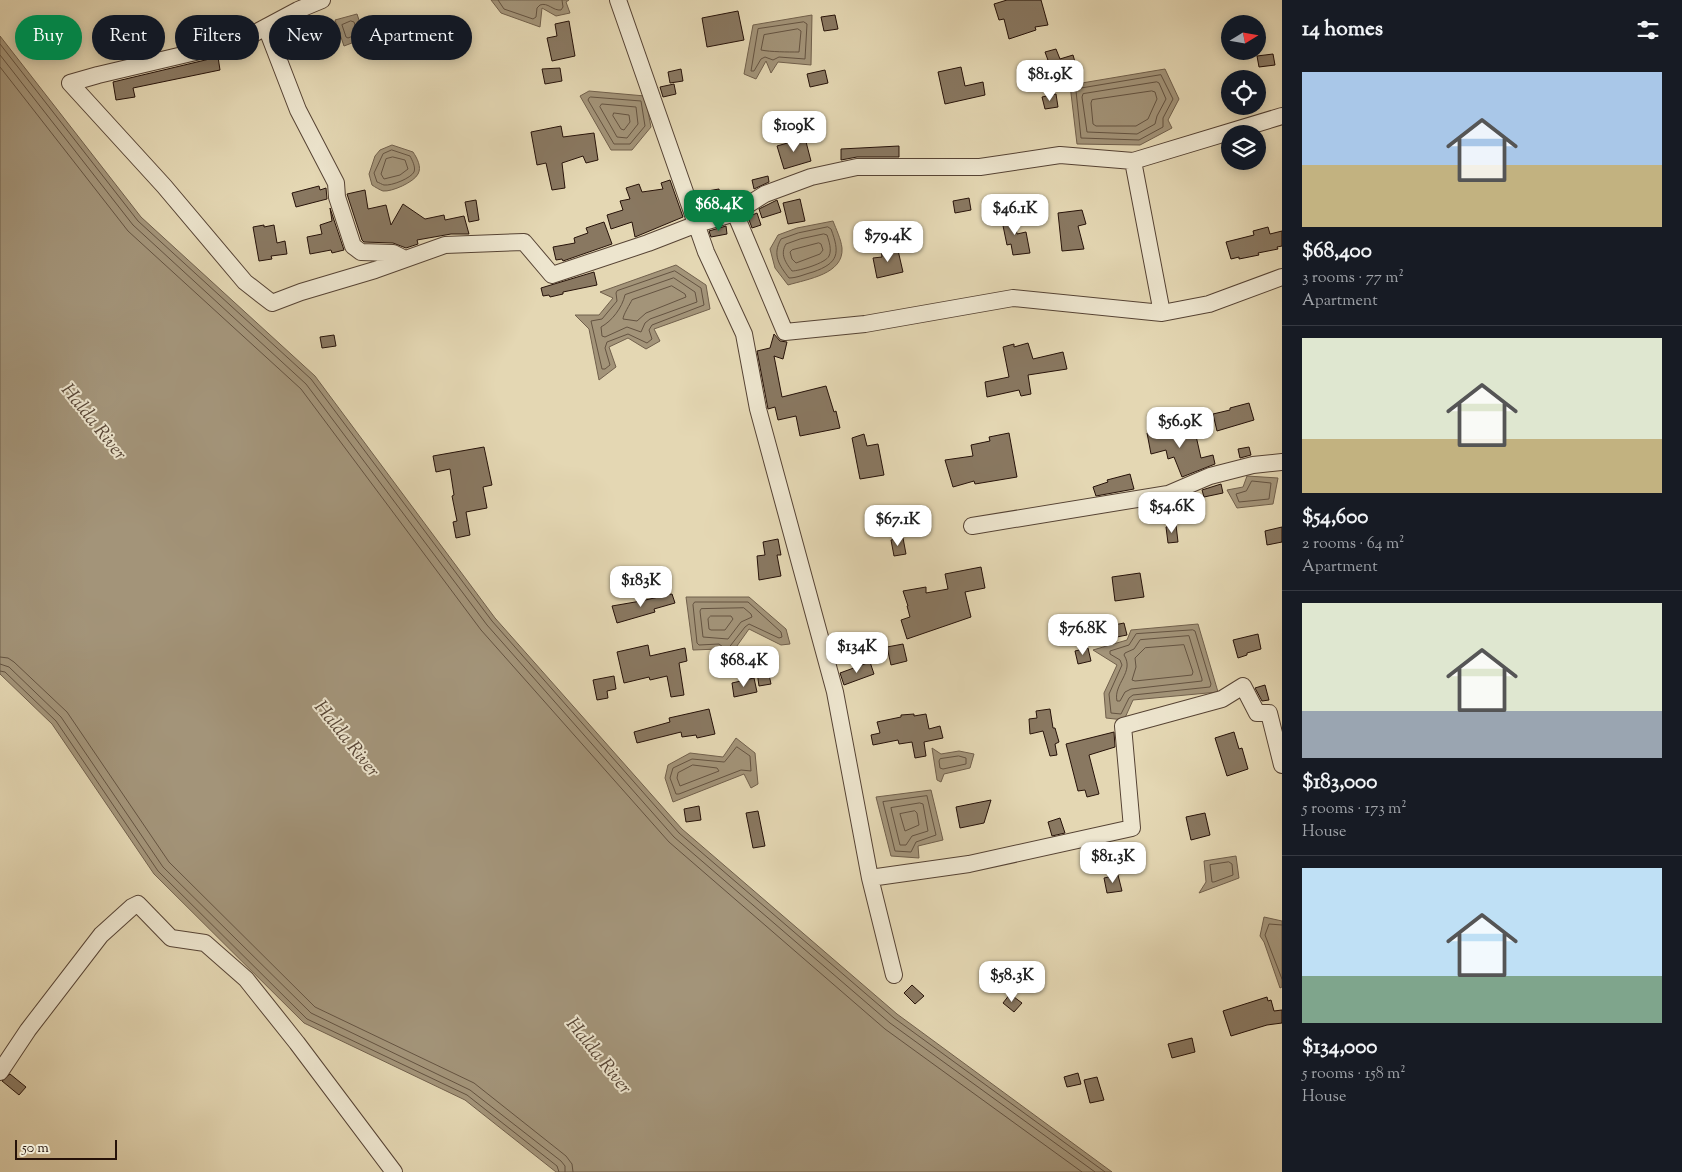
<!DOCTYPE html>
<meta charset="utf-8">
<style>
:root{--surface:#171b24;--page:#242831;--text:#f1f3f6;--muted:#9ea1a6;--line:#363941;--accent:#0b8043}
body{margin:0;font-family:"Sorts Mill Goudy",serif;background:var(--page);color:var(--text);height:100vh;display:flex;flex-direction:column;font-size:19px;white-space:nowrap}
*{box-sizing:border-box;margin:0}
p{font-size:16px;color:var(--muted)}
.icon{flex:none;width:28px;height:28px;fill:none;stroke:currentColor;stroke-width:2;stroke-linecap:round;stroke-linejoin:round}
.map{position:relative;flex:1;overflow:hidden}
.drawer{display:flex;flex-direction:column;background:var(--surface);width:400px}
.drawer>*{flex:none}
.banner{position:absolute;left:15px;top:15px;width:475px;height:45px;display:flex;gap:10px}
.needle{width:32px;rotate:79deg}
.fabs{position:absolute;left:1221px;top:15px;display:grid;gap:10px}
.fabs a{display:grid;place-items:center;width:45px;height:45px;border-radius:50%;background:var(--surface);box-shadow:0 2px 12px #0003;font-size:25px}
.scale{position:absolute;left:15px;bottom:12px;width:102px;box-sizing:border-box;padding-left:5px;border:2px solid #261209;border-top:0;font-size:14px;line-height:18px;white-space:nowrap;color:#261209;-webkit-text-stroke:4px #ede5ce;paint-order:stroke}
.price{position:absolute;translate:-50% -42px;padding:0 11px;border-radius:10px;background:#fff;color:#222;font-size:16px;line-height:32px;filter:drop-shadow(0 1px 2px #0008)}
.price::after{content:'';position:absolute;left:50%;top:30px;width:15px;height:11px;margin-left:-8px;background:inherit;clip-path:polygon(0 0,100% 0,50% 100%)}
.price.selected{background:var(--accent);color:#fff}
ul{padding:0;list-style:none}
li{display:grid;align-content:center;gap:10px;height:265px;padding:0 20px}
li+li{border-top:1px solid var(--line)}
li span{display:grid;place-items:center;height:155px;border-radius:0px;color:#555}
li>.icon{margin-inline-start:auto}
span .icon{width:90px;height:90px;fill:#fffc;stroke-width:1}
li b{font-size:21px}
h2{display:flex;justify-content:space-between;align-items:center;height:60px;padding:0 20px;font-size:21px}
.pill{padding:0 18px;border-radius:22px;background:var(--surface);box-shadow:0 2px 12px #0003;font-size:18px;line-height:45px}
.pill.selected{background:var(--accent);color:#fff}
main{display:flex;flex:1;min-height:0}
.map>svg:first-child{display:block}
</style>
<main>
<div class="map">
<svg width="1282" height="1172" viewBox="0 0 1282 1172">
<rect width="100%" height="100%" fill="#e4d7b3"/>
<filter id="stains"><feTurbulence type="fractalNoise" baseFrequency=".004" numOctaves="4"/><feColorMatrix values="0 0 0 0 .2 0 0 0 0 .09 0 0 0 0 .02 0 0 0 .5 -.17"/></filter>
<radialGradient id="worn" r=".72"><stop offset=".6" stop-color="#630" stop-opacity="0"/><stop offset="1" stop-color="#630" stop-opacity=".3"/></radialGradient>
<path fill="#a39479" stroke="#71604c" d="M491 0H569L566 2 570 13 556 16 542 8 540 27 501 13Z
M357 14 365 38 344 46 335 20Z
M812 15 811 65 778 62 771 73 766 61 756 79 744 74 753 25Z
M0 36 141 217 315 376 495 618 682 829 897 1014 1112 1172H556L465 1100 304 1023 154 874 52 724 0 674Z
M1165 69 1179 99 1168 120 1172 128 1140 145 1077 144 1070 85Z
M589 91 645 96 651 127 632 150H611L580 96Z
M392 145 413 152C417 158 422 167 418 174 414 182 392 192 383 191 380 190 375 187 372 185L369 174 375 156 380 150Z
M833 221C836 229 841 239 842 248 844 274 808 279 788 285L775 268 770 249 778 235 797 228Z
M676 265 706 285 710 309 654 329 660 341 646 349 628 338 609 347 616 367 599 380 589 329 575 315H599L613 298 600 292Z
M1247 476 1278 478 1273 504 1237 508 1227 490 1243 487Z
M749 597 786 629 790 644 781 645 749 629 727 660 717 667 719 649 693 650 686 597Z
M1198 624 1218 692 1133 700 1124 720 1106 718 1104 693 1117 665 1093 650 1127 640 1131 630Z
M736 738 755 753 758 784 751 788 744 774 673 802 665 778 668 765 690 753 723 757Z
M932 748 941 754 959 751 974 754 970 768 944 774 941 782 937 780Z
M931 790 943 840 918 846 919 858 891 856 876 797Z
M1236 856 1239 878 1199 893 1206 882 1204 861Z
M1264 917 1282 921V987L1280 988 1264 942 1260 936Z"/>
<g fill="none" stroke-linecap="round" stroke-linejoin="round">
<path stroke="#645341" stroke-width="1" d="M498 0 504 9 533 19 536 17 537 8 540 5C548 2 553 11 561 10L563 7 562 0
M351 21 354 22 358 34 348 38 346 37 342 25Z
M804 22 807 24 805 59 779 57 773 60 765 57 761 59 754 71H751L758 29Z
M798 29 801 31 799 52C787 52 771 52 761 50L764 35Z
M0 44 138 221 311 379 492 621 679 833 894 1018 1105 1172
M0 55 133 225 306 384 487 625 674 837 890 1023 1095 1172
M0 67 128 231 301 389 481 630 669 842 885 1029 1082 1172
M1161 75 1173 99 1163 118V127L1139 140 1081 138 1076 91 1077 89Z
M1157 82 1159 83 1166 99 1157 116 1155 124 1137 134 1087 132 1082 97 1083 94Z
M1152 91 1155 92 1157 99 1148 119 1136 126H1096L1093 124 1091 103 1092 100Z
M591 97 641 101 645 126 630 144H614L588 100 589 98Z
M602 104 636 107 638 124 627 138 617 137 600 107Z
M614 113 629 115 630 122 624 130 621 129 613 116Z
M392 150 410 156C412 160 416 167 414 172 411 178 392 186 384 185 383 185 378 182 377 182L374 173 383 154Z
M393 157 405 160 408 169 400 175 384 179 381 174 386 159Z
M828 227 831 229C840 253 839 263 813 272 805 274 797 278 789 278 779 265 772 255 781 239L798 233Z
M824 234 827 235C829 241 832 250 829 256 826 263 799 271 792 271 785 262 780 254 786 244L800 239Z
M819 243 821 244 823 250 820 254 796 263 792 259 790 252 792 250Z
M675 271 701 288 704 305 652 325 649 330 652 339 647 343 628 334 607 342 605 348 610 365 605 369H602L591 321 602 319 617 301 616 293 617 291Z
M674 278 695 292 697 302 650 319 645 323 641 332 627 327 605 337 602 336 601 327C612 321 622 308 625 295Z
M672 286 685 294 686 297 646 313 637 321 623 319C623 315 630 304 632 300Z
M1252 481 1271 483 1269 499 1239 502 1236 494 1246 491Z
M695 602H748L781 632 782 637 779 638 749 624 745 627 727 650 719 644 699 645 697 643 693 605Z
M744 608 751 614 752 617 741 622 728 639 703 637 700 611 701 609Z
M711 616H731L733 619 725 630H711L709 629 708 619Z
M1193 630 1195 631 1211 684 1210 687 1133 695 1129 698 1121 714 1111 713 1109 694 1122 665 1120 660 1110 654V651L1129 645 1136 634Z
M1189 636 1202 679V681L1131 689 1125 692 1120 701H1117C1113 684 1135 672 1124 655L1125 653 1134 649 1140 640Z
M1184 645 1193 672 1192 675 1135 681 1132 680 1136 667 1135 658 1145 648Z
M0 657 8 658 14 662 67 712 169 862 315 1007 474 1083 566 1156 572 1164 573 1172
M0 664 9 667 61 717 163 867 311 1013 470 1090 561 1161 565 1166V1172
M0 671 5 672 56 721 158 871 307 1019 467 1095 557 1166 559 1172
M737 747 750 756 751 771 741 770 679 794H676L670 778 673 768 692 759 724 762Z
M959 756 966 758V764L943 769 940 768 939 761 940 759Z
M693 765 717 768 719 771 680 786 677 778 678 773Z
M927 796 936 835 916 842 911 852 895 851 883 802Z
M920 803 923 804 928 831 912 836 906 845H900L891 808Z
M915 811 917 813 919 825 905 831 900 814Z
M1229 862 1232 864 1233 875 1214 882H1212L1210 865Z
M1282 925 1269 924 1265 935 1282 979"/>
</g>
<path fill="#897861" stroke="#261209" d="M1007 0H1041L1048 25 1035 27 1036 30 1009 39 1004 19 999 20 994 4Z
M738 11 744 40 707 47 702 18Z
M835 15 838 29 824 31 821 17Z
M569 21 575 56 552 61 547 38 557 36 555 24Z
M1056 49 1060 59 1073 55 1075 62 1039 78 1035 67 1049 63 1045 52Z
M1273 54 1275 65 1259 67 1257 56Z
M218 57 220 70 133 88 135 97 116 100 113 82Z
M961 67 965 86 983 82 985 95 945 104 938 72Z
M560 68 562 81 545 84 542 69Z
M681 69 683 81 670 83 668 72Z
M825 70 828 83 810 87 807 74Z
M674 84 676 94 663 97 660 87Z
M1056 94 1058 107 1045 109 1042 97Z
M561 126 563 137 594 133 598 160 586 163 583 156 562 163 565 188 552 190 546 163 537 165 531 132Z
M805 138 811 161 784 169 777 146Z
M899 146V157H857L841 160V149Z
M768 176 769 182 754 189 752 180Z
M670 180 683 217 635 237 632 222 611 229 607 215 623 210 620 201 630 199 626 188 639 184 642 192 663 189 661 183Z
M319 186 320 190 326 188 327 199 296 207 292 193Z
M719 189 721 202 701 206 696 193Z
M365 190 368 209 386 205 391 225 403 204 425 219 444 215 445 220 464 216 469 234H451L417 240 418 244 406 248 393 243 364 242 362 240 347 194Z
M969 198 971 210 955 213 953 201Z
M800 199 805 221 788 224 783 203Z
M476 200 479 220 469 222 465 202Z
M777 200 781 212 762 218 759 209Z
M330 208 344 250 332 253 331 250 310 254 307 237 322 234 320 225 332 221Z
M1082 210 1086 224 1078 226 1084 249 1062 251 1058 213Z
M757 213 761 225 752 228 748 217Z
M1013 213 1017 234 1026 232 1030 253 1013 255 1011 244 1007 245 1001 216Z
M604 222 612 244 563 261 562 259 556 260 553 247 575 243 574 238 588 233 586 228Z
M264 225V227L274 225 277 243 285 241 287 254 271 256 272 259 259 261 253 227Z
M726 226 727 234 711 237 709 231Z
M1268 227 1270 234 1282 231V246L1277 247 1278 249 1258 253 1259 255 1239 259V257L1231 259 1226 242 1254 235 1253 231Z
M897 246 903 272 877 278 873 258 882 257 881 250Z
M594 272 597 285 563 292V294L550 297 549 295 543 296 541 288Z
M774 334 780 341 787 342 783 359 774 356 782 397 826 386 834 412 836 411 840 428 800 436 796 416 778 420 775 407 768 409 757 351 770 348Z
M334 335 336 346 322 348 320 337Z
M1028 343 1033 359 1063 352 1067 369 1028 375 1031 394 1021 396 1019 390 987 397 985 382 1009 377 1003 347 1014 344V347Z
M1249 403 1254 420 1217 431 1213 414 1230 410V408Z
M1179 427 1180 430 1194 427 1201 458 1213 455 1215 464 1182 477 1174 457 1168 459 1166 450 1151 454 1147 433Z
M1009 433 1017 477 975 484 974 481 953 487 945 460 973 456 971 445 990 441 989 437Z
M864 434 867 446 878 444 884 475 860 479 852 438Z
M484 447 492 485 483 487 487 508 466 512 470 535 456 538 453 522 457 521 452 496 454 495 450 469 436 472 433 456Z
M1249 447 1251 455 1240 458 1238 449Z
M1130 474 1134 489 1096 496 1093 487 1108 482 1107 480Z
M1221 484 1223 493 1204 497 1202 490Z
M1176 525 1178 542 1168 543 1166 527Z
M1282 527V542L1267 545 1265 531Z
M903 538 906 554 894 556 891 540Z
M778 539 781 555H777L781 576 759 580 757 556 765 555 763 542Z
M981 567 985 588 965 592 971 617 907 639 901 620 910 617 907 606H908L903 591 926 587V593L948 589 945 574Z
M1140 573 1144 597 1115 601 1112 577Z
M672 594 675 603 654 609 655 612 617 623 612 606 641 601Z
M1124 623 1127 635 1112 638 1109 626Z
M1258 634 1261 649 1247 653V655L1238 658 1233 640Z
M903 644 907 661 891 665 887 647Z
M648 645 650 656 685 648 687 661 679 663 684 695 671 697 667 676 650 680 649 677 624 683 617 652Z
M1088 648 1091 661 1078 664 1075 651Z
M870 662 874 674 844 685 840 673Z
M768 670 771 684 759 686 757 672Z
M614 676 616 689 607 691 608 698 597 700 593 680Z
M754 678 757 692 734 697 732 683Z
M1265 685 1269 700 1262 701 1255 688Z
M709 709 715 734 697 738 696 735 682 737 681 732 637 743 634 732 670 722 669 718Z
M1050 709 1053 728H1055L1059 742 1055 744 1057 755 1050 756 1043 731 1030 734 1029 719 1037 718 1036 711Z
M914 714V716L926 714 929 729 940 726 943 738 924 742 926 756 915 758 912 742 899 744 898 740 873 745 871 735 880 733 877 722 901 717V715Z
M1114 732 1115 747 1089 755 1099 794 1087 797 1085 790 1078 791 1066 744Z
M1234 732 1239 749 1242 748 1248 769 1227 776 1215 738Z
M991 800 984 823 960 828 956 807Z
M699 806 701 820 686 822 684 809Z
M758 811 765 846 753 848 746 813Z
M1205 813 1210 835 1191 840 1186 817Z
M1060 818 1065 833 1052 836 1048 822Z
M1118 875 1122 891 1107 893 1104 878Z
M912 985 924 996 915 1004 904 993Z
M1010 994 1022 1003 1014 1012 1003 1003Z
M1267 997 1268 1001 1271 1000 1274 1011 1282 1010V1023L1267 1025 1231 1036 1223 1011Z
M1192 1038 1195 1052 1172 1058 1168 1044Z
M1078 1073 1081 1084 1067 1087 1064 1077Z
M10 1074 26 1087 19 1095 2 1081Z
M1097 1077 1104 1100 1090 1103 1084 1080Z"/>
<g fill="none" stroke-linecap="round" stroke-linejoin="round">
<defs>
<path id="street" d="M322 0 298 10 238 42 98 75 70 83 164 186 245 282 272 303 301 292 375 270 445 245 524 242 552 275 648 243 697 224 735 213 765 194 811 177 857 167H980L1060 155 1133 161 1282 116
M618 0 706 252 744 334 758 409 835 692 870 878 894 975
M266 27 298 110 336 183 337 197 353 246 361 252 393 253 405 259
M1133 161 1162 313 1209 304 1282 277
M735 213 785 332 865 324 1013 298 1162 313
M972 526 1168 494 1210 476 1253 465 1282 462
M870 878 969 864 1132 828 1123 726 1222 699 1243 686 1257 713H1269L1282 765
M0 1072 28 1030 101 935 132 907 138 904 171 938 205 943 246 979 297 1043 394 1172"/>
</defs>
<use href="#street" stroke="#564334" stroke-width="18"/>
<use href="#street" stroke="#ede5ce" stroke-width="16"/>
</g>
<g text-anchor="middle" stroke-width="4" stroke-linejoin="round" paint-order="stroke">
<g font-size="19" font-style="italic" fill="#584636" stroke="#ede5ce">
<text transform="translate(95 421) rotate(51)" y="7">Halda River</text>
<text transform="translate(348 738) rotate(51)" y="7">Halda River</text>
<text transform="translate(600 1055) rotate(51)" y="7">Halda River</text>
</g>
</g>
<rect width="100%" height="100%" filter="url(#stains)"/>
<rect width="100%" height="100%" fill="url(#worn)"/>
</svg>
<div class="fabs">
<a><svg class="needle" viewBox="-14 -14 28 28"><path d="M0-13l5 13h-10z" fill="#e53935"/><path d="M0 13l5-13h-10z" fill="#9ea1a6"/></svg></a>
<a><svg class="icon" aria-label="locate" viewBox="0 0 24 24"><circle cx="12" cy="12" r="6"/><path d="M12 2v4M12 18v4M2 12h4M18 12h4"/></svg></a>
<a><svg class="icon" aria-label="layers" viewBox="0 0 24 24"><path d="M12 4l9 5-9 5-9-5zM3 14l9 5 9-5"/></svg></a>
</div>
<div class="scale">50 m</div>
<b class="price" style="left:1050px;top:102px">$81.9K</b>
<b class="price" style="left:794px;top:153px">$109K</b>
<b class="price selected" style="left:719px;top:232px">$68.4K</b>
<b class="price" style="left:1015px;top:236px">$46.1K</b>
<b class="price" style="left:888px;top:263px">$79.4K</b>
<b class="price" style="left:1180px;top:449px">$56.9K</b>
<b class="price" style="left:1172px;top:534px">$54.6K</b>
<b class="price" style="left:898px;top:547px">$67.1K</b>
<b class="price" style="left:641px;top:608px">$183K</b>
<b class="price" style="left:1083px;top:656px">$76.8K</b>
<b class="price" style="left:857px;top:674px">$134K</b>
<b class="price" style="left:744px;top:688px">$68.4K</b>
<b class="price" style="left:1113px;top:884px">$81.3K</b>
<b class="price" style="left:1012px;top:1003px">$58.3K</b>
<div class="banner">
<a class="pill selected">Buy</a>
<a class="pill">Rent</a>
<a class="pill">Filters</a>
<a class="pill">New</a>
<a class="pill">Apartment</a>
</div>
</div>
<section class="drawer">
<h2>14 homes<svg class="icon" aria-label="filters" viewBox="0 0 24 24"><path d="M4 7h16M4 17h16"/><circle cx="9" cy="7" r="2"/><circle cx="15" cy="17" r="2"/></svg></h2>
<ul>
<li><span style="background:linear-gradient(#a9c7e8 60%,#c2b280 0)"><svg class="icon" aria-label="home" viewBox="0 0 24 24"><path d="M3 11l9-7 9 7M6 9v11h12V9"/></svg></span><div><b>$68,400</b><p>3 rooms · 77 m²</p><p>Apartment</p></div></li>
<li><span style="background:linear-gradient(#dfe7d0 65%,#c2b280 0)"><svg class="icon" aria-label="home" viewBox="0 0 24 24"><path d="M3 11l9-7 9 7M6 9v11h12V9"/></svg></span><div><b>$54,600</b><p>2 rooms · 64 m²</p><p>Apartment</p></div></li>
<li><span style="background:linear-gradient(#dfe7d0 70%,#9aa5b1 0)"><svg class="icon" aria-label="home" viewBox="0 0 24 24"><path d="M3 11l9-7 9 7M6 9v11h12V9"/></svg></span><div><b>$183,000</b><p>5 rooms · 173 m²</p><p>House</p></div></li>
<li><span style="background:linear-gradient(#bfe0f5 70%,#7fa58c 0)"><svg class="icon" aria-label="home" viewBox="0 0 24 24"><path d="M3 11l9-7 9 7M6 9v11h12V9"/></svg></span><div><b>$134,000</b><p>5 rooms · 158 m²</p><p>House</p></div></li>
</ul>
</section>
</main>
